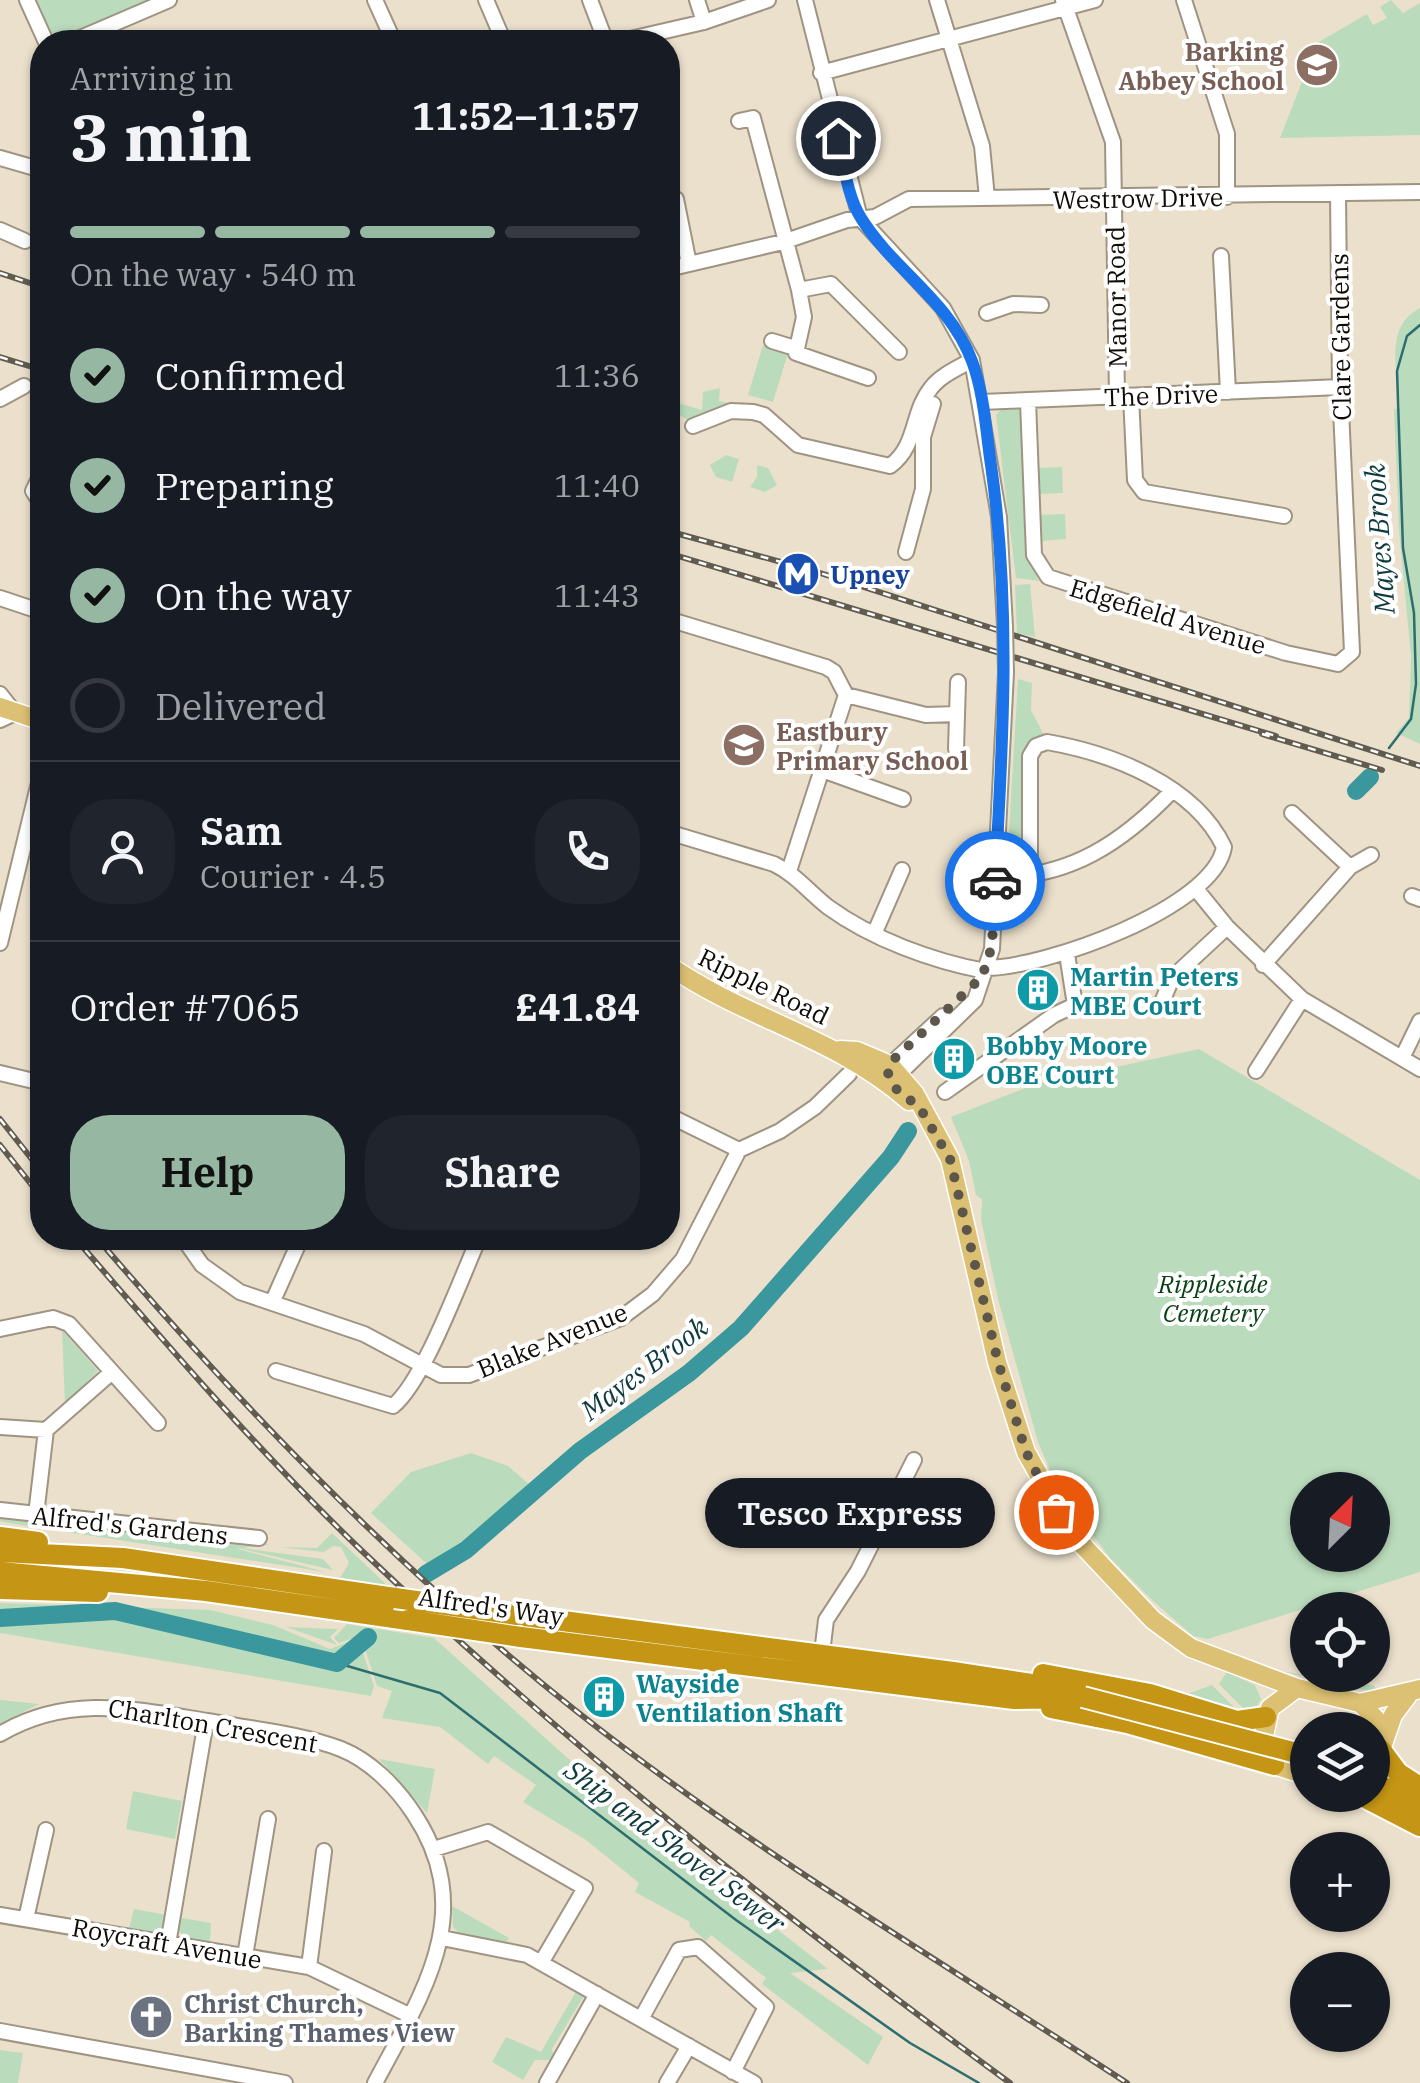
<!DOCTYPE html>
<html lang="en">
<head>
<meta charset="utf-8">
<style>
  :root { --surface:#171b24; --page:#20242c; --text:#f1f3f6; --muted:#9ea1a6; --line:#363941; --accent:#96b8a3 }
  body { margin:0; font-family:"IBM Plex Serif",serif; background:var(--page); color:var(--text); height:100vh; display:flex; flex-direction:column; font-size:38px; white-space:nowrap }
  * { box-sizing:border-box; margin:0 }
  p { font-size:32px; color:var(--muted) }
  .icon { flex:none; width:55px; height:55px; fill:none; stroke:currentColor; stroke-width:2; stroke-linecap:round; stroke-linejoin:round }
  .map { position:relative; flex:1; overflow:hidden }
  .drawer { position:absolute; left:30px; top:30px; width:650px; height:1220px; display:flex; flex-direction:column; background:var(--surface); border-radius:40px; box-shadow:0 2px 8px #0004 }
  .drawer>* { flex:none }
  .needle { width:65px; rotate:24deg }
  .fabs { position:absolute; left:1290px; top:1472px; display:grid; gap:20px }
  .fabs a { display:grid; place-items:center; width:100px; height:100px; border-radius:50%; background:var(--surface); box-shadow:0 2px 8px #0004; font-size:50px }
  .pin { position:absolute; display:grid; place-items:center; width:85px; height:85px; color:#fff; margin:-42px; border:5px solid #fff; border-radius:50%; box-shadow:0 2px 10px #0007 }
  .courier { position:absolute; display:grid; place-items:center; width:100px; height:100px; margin:-50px; border:8px solid #1a73e8; border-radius:50%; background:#fff; color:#222; box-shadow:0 2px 12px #0007 }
  .bubble { position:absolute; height:70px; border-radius:35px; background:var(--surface); box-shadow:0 2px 8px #0004; font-size:32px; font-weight:700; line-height:70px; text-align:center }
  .head em { font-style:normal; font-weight:700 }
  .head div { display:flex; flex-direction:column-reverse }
  .head { display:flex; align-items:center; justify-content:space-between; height:170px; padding:0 40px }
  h1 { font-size:65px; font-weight:700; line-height:75px }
  .bar { display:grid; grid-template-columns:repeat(4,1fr); gap:15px 10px; align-content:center; height:120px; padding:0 40px }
  .bar i { height:12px; border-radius:8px; background:var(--line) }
  .bar .on { background:var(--accent) }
  .bar p { grid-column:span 4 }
  .line { display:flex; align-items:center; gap:25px; padding:0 40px; border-top:2px solid var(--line) }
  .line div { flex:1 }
  .round { display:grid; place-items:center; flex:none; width:105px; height:105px; border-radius:40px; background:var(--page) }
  ol { padding:0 40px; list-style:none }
  li { display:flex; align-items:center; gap:30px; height:110px }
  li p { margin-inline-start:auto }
  li .icon { padding:10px; border-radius:50%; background:var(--accent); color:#111; stroke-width:4 }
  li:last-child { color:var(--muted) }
  li i { width:55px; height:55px; border:5px solid var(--line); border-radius:50% }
  .primary-button { display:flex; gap:20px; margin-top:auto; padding:20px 40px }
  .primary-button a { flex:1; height:115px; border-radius:40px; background:var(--accent); color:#111; font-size:40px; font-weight:700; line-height:115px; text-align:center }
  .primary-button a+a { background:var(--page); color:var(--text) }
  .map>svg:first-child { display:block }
</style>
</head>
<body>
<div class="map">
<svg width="1420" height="2083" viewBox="0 0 1420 2083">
  <rect width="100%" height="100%" fill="#ebe0cc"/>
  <path fill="#bbdcbc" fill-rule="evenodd" d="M37 0H149L63 37 50 32Z
    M1391 0 1403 13 1420 3V135L1280 138 1317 43 1367 14 1373 25 1387 18 1380 7Z
    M1420 308V744L1396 733 1409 718 1411 657 1399 530 1394 409 1400 408C1398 372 1383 327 1420 308Z
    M763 345 788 353 773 402 748 395Z
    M720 388 719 401 729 403 727 406 691 421 668 410V400L702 410 703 392Z
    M1018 409 1024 415 1030 564 1039 581 1016 578 996 415 1001 410Z
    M726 455 739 459 732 482 716 477 710 465Z
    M757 465 768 468 777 485 765 492 750 487 757 477Z
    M1062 467 1063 493 1039 494 1038 468Z
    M1065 514 1066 539 1042 541 1040 515Z
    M1030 584 1035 637 1017 633 1015 585Z
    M1018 679 1032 683 1031 710 1045 737 1035 741 1023 859 1021 868 1012 871 1007 867Z
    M1199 1049 1420 1180V1572L1208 1639 1193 1636 1152 1600 1110 1558 1057 1487 1038 1442 999 1303 981 1220 982 1199 976 1195 969 1161 951 1117 1033 1085ZM1308 1490H1372V1555H1308Z
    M62 1330 98 1371 65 1404Z
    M471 1453 508 1466 530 1485 459 1548 426 1563 371 1513 411 1472Z
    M0 1514 171 1534 217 1549 218 1540 271 1544 238 1549 326 1572 9 1523 0 1521Z
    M332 1533 387 1585 340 1578 349 1563 341 1547 333 1546 324 1552 279 1547 317 1548Z
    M242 1548 323 1559 333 1570 242 1549Z
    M0 1603 210 1610 273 1625 330 1649 358 1638 374 1686 371 1696 0 1633Z
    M347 1624 434 1638 631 1815 828 1969 790 1973 883 2037 868 2065 762 1984 766 1978 711 1935 706 1941 689 1926 690 1922 635 1892 639 1883 586 1840 523 1802 536 1785 494 1756 488 1764 440 1727 382 1718 392 1691 377 1686 361 1637 368 1638 365 1634 339 1643 334 1638Z
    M286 1627 338 1629 330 1637 337 1645Z
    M1280 1671 1373 1685 1378 1690 1372 1692Z
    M1227 1672 1255 1685 1261 1699 1254 1711 1248 1713 1219 1684Z
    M1212 1685 1240 1713 1184 1695Z
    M0 1700 39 1704 0 1724Z
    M379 1759 435 1769 427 1813Z
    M133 1791 182 1801 175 1839 126 1829Z
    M452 1906 509 1938 507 1942 460 1934 453 1927Z
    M134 1909 167 1915 165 1925 154 1933 129 1929Z
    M182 1918 211 1923 210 1942 183 1937 178 1928Z
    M577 1990 585 1994 552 2049 555 2060H535L523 2080 492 2062 506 2037 541 2052Z
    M0 2050 23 2053 18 2083H0Z"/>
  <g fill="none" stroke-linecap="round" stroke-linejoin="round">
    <path stroke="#2c6d70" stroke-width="2.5" d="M1389 748 1411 719 1416 684 1414 613 1403 548 1397 371 1407 336 1420 325
      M337 1663 440 1693 736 1920 910 2043 979 2083"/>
    <path stroke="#39979d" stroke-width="18" d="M1356 791 1370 777
      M426 1574 466 1550 580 1451 689 1373 741 1328 891 1157 908 1131
      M0 1618 115 1611 337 1663 368 1637"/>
    <g stroke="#9f9482" stroke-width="18">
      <path id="minor" d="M27 0 46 42
        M375 0 394 42
        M486 0 504 42
        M590 0 606 42
        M697 0 704 22
        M805 0 860 218 943 308 972 360 999 517 1005 627
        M937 0 982 146 987 198
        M1063 0 1113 142 1117 396
        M1184 0 1227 134V197
        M71 42 169 0
        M617 42 704 22 768 0
        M821 73 1095 0
        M739 121 753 118 799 290 804 317 796 353 868 378
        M0 158 42 170
        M676 199 689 264
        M0 230 25 241
        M1221 256 1228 392
        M668 269 783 242 847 220 875 217 909 199 1420 192
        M799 290 831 284 899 352
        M987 313 1013 304 1041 305
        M772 341 795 348
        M1131 396 1135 480 1144 492 1284 516
        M0 399 24 386
        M1028 401 1034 555 1048 577 1286 653 1338 664 1352 652 1340 387 1338 193
        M981 402 1340 387
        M693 426 731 411 753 412 764 415 798 445 890 466C918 445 911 413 931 388 941 375 958 368 972 360
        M42 472 33 491 42 505
        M906 552 923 489V437L933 404
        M0 598 42 612
        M668 619 826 667 834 672 846 695 789 871
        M0 694 15 713 0 720
        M846 695 926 715 957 714
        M956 749 958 682
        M822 770 903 799
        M668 832 774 864C795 874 809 892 828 907 872 939 932 961 985 971
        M1350 867 1371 855
        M996 877C1069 878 1122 843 1172 791
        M1196 889 1227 927 1302 999 1420 1069
        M1412 896 1420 899
        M875 932 902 870
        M0 943 42 770
        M1067 954 1075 1005
        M1263 965 1350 867 1292 813
        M986 968C1044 968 1214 908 1224 847 1194 784 1110 753 1047 742L1036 746 1030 756V877
        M1160 1007 1172 978 1227 927
        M1402 1058 1420 1021
        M890 1065 943 1016
        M1256 1071 1302 999
        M0 1073 42 1083
        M899 1074 975 1000 992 949 1006 673
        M945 1092 1054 1015 1075 1005 1113 1004
        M668 1115 739 1150
        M183 1238 202 1265 240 1292 364 1334 441 1375H469L621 1318 653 1294 683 1259 739 1150 780 1131 815 1107 849 1074
        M272 1303 301 1238
        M0 1329 53 1318 69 1324 158 1423
        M276 1371 393 1406C424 1381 461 1278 479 1238
        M0 1427 46 1430 112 1372
        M0 1510 259 1538
        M36 1515 46 1430
        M822 1653 826 1620 858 1571 914 1460
        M0 1734C68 1694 133 1709 207 1721 252 1729 299 1733 341 1749 371 1761 397 1788 414 1814 479 1912 422 1994 375 2083
        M434 1849 488 1832 585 1888 541 1963
        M0 1915 309 1967 411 2016
        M26 1919 46 1830
        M442 1938 527 1955 754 2083
        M168 1944 206 1721
        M245 1956 268 1819
        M309 1967 324 1851
        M641 2019 679 1950 698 1947 766 2007 733 2072
        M0 2031 285 2083
        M547 2083 597 1994
        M667 2083 689 2046"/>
    </g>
    <g stroke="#fff" stroke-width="21">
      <path id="major" d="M0 707 42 721
        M668 965C747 1020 835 1036 909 1101
        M840 1050 857 1051 890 1065 915 1094 950 1159 997 1362 1026 1452 1072 1534 1153 1620 1191 1648 1297 1688 1360 1703 1378 1721 1385 1737
        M1297 1688 1270 1708 1262 1745 1274 1765 1308 1776
        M1360 1703 1420 1689
        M1372 1776 1393 1715 1408 1695"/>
    </g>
    <g stroke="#fff" stroke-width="24">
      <path id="highway" d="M0 1537 38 1542
        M0 1552 123 1558 395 1598
        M0 1572 206 1591 408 1620
        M0 1589 98 1592
        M517 1615 953 1672 1052 1687 1083 1697
        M521 1637 1014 1699 1075 1698
        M1043 1674 1150 1694 1237 1721 1266 1717
        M1051 1708 1127 1723 1274 1765
        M1381 1750 1398 1773 1420 1787
        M1372 1781 1420 1806
        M1360 1795 1420 1826"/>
    </g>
    <use href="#minor" stroke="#fff" stroke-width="14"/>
    <use href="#major" stroke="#dcc073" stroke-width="18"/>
    <use href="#highway" stroke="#c59615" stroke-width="20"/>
    <g stroke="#625c50" stroke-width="6">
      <path id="rail" d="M0 273 42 287
        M0 357 42 370
        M668 531 814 571 1420 766
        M668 553 1276 736
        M1262 734 1382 770
        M0 1119 42 1172
        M0 1145 42 1198
        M75 1238C167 1345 259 1452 361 1550 564 1743 785 1918 1010 2083
        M97 1238C242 1408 399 1570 575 1710 749 1848 942 1962 1127 2083"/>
    </g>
    <use href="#rail" stroke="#fff" stroke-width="2.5" stroke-dasharray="8" stroke-linecap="butt"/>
    <g stroke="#9f9482" stroke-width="18" stroke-linecap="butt">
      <path id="minor-bridge" d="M1005 627 1006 673"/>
    </g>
    <g stroke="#fff" stroke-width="24" stroke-linecap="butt">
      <path id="highway-bridge" d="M395 1598 517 1615
        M408 1620 521 1637
        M1083 1697 1308 1756"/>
    </g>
    <use href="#minor-bridge" stroke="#fff" stroke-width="14"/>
    <use href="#highway-bridge" stroke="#c59615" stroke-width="20"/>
  </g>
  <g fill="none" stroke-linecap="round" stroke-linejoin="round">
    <path stroke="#5c564b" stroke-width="10" stroke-dasharray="0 18" d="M995 881 992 946 982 977 892 1061 888 1073 895 1088 920 1108 950 1159 998 1362 1026 1452 1056 1512"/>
    <path stroke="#1a73e8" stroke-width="12" d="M838 138C844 164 847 196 861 218 894 271 949 300 972 361 984 393 986 431 991 465 1011 605 1003 742 995 881"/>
  </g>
  <defs>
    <g id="school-disc" transform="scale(2.25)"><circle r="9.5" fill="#8d6e63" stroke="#fff"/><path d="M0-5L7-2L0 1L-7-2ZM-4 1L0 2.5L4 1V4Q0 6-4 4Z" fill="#fff"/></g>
    <g id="metro-disc" transform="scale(2.25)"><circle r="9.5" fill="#1a4fb4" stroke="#fff"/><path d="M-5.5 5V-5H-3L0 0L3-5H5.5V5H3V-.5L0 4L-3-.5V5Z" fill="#fff"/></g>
    <g id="building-disc" transform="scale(2.25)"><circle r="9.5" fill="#0f9aa8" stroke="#fff"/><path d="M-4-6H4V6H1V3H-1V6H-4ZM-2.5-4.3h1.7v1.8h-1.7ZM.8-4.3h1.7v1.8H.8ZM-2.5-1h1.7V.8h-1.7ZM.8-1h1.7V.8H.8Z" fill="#fff"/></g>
    <g id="church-disc" transform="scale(2.25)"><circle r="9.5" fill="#6b7280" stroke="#fff"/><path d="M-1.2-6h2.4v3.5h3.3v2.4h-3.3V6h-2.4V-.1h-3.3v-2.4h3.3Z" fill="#fff"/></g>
  </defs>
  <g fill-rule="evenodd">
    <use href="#school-disc" x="1317" y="65"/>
    <use href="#metro-disc" x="798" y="574"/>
    <use href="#school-disc" x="744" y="745"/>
    <use href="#building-disc" x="1038" y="990"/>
    <use href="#building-disc" x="954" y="1059"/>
    <use href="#building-disc" x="604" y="1697"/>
    <use href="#church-disc" x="151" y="2017"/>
  </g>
  <g text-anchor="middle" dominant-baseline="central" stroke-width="8" stroke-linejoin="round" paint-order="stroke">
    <g font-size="25" font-weight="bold" fill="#785e54" stroke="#fff" text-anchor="end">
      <text x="1284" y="51">Barking<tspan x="1284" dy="29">Abbey School</tspan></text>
      <text x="776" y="731" text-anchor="start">Eastbury<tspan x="776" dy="29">Primary School</tspan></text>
    </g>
    <g font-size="25" fill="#0f0c06" stroke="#fff">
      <text transform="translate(1138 198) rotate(-1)">Westrow Drive</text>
      <text transform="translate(1116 297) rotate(-91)">Manor Road</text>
      <text transform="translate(1340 337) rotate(-91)">Clare Gardens</text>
      <text transform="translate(1161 395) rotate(-2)">The Drive</text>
      <text transform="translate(1168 616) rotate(17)">Edgefield Avenue</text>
      <text transform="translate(764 986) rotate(26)">Ripple Road</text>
      <text transform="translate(552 1340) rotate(-22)">Blake Avenue</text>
      <text transform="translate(130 1525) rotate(6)">Alfred's Gardens</text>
      <text transform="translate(491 1606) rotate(8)">Alfred's Way</text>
      <text transform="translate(213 1725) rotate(10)">Charlton Crescent</text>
      <text transform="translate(167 1943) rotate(10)">Roycraft Avenue</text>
    </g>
    <g font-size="25" font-weight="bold" fill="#164399" stroke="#fff" text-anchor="start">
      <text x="830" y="574">Upney</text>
    </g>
    <g font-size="25" font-weight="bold" fill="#0d838f" stroke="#fff" text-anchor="start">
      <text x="1070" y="976">Martin Peters<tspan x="1070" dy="29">MBE Court</tspan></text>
      <text x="986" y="1045">Bobby Moore<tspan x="986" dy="29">OBE Court</tspan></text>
      <text x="636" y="1683">Wayside<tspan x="636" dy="29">Ventilation Shaft</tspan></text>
    </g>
    <g font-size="25" font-style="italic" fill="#074113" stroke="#fff">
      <text x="1213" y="1283">Rippleside<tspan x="1213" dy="29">Cemetery</tspan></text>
    </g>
    <g font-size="25" font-weight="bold" fill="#5b616d" stroke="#fff" text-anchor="start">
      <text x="184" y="2003">Christ Church,<tspan x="184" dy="29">Barking Thames View</tspan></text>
    </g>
    <g font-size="28" font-style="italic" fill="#103b3e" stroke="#fff">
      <text transform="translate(1379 539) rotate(-94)">Mayes Brook</text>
      <text transform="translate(644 1368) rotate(-37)">Mayes Brook</text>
      <text transform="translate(675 1846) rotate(37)">Ship and Shovel Sewer</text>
    </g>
  </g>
</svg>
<div class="fabs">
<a><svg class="needle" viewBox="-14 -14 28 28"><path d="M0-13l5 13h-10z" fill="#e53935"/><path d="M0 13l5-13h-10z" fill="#9ea1a6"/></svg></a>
<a><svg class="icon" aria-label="locate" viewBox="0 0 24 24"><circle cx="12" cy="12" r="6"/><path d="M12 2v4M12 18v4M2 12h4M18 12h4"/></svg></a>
<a><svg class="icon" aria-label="layers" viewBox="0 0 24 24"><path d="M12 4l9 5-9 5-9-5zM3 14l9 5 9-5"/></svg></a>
<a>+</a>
<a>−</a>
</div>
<div class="pin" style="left:1056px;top:1512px;background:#ea580c"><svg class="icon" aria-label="bag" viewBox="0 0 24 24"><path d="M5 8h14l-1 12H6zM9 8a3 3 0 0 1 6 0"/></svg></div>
<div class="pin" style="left:838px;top:138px;background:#1f2937"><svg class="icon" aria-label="home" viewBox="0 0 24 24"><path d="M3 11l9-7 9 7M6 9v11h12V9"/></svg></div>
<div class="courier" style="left:995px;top:881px"><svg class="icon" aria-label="car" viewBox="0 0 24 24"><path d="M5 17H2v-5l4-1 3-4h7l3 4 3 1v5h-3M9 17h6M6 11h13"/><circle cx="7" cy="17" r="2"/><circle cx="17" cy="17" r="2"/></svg></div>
<div class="bubble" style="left:705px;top:1478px;width:290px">Tesco Express</div>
<section class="drawer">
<div class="head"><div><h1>3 min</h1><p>Arriving in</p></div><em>11:52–11:57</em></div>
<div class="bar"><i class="on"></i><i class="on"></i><i class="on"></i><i></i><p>On the way · 540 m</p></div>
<ol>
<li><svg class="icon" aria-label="check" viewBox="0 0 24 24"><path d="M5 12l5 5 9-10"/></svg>Confirmed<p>11:36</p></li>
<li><svg class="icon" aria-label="check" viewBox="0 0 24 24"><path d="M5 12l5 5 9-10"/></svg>Preparing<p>11:40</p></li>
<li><svg class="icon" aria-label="check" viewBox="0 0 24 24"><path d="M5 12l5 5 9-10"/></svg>On the way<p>11:43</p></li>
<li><i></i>Delivered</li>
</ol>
<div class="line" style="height:180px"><a class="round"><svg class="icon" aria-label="person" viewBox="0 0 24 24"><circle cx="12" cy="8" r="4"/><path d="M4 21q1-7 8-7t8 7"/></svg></a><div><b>Sam</b><p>Courier · 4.5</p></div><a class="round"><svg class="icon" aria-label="phone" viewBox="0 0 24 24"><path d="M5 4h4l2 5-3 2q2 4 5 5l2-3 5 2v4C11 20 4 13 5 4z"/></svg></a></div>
<div class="line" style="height:130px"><div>Order #7065</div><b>£41.84</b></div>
<div class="primary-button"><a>Help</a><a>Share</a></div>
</section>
</div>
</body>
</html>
